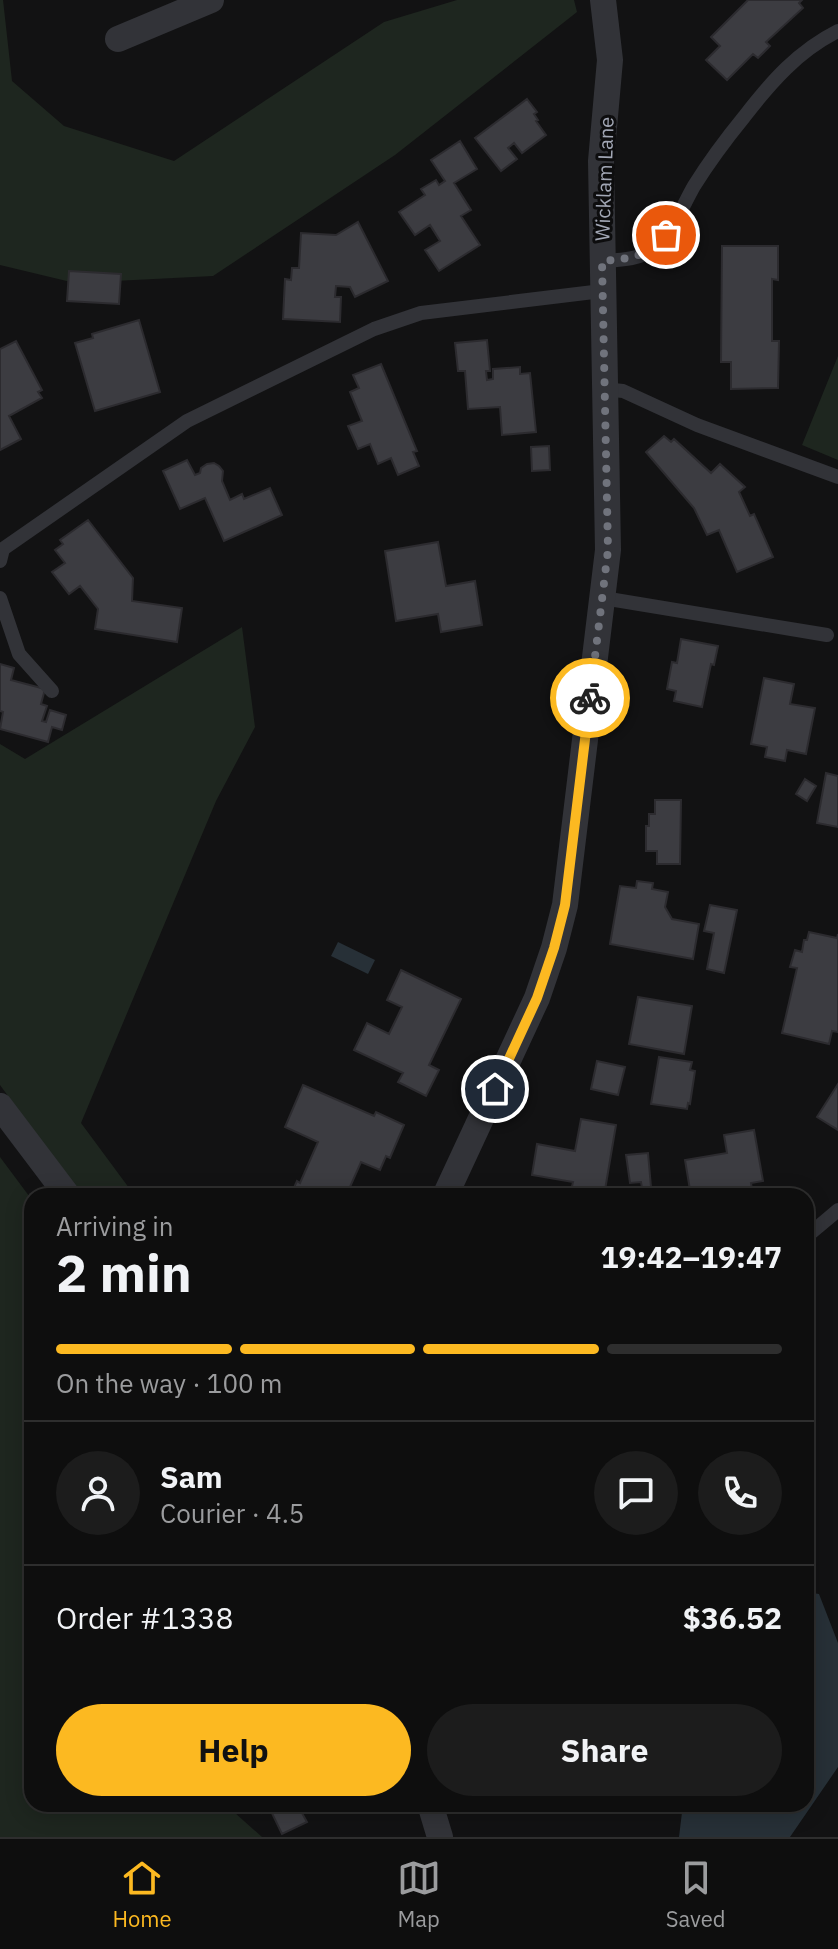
<!DOCTYPE html>
<html lang="en">
<head>
<meta charset="utf-8">
<style>
  :root { --surface:#0e0e0e; --page:#1c1c1c; --text:#f1f3f6; --muted:#9b9c9e; --line:#2e2e2e; --accent:#fcb921 }
  body { margin:0; font-family:"IBM Plex Sans",sans-serif; background:var(--page); color:var(--text); height:100vh; display:flex; flex-direction:column; font-size:30px; white-space:nowrap }
  * { box-sizing:border-box; margin:0 }
  p { font-size:26px; color:var(--muted) }
  .icon { flex:none; width:44px; height:44px; fill:none; stroke:currentColor; stroke-width:2; stroke-linecap:round; stroke-linejoin:round }
  .map { position:relative; flex:1; overflow:hidden }
  .drawer { position:absolute; left:24px; top:1188px; width:790px; height:624px; display:flex; flex-direction:column; background:var(--surface); border-radius:24px; box-shadow:0 4px 20px #0003,0 0 0 2px var(--line) }
  .drawer>* { flex:none }
  .pin { position:absolute; display:grid; place-items:center; width:68px; height:68px; color:#fff; margin:-34px; border:4px solid #fff; border-radius:50%; box-shadow:0 2px 8px #0007 }
  .courier { position:absolute; display:grid; place-items:center; width:80px; height:80px; margin:-40px; border:6px solid #fcb921; border-radius:50%; background:#fff; color:#222; box-shadow:0 2px 10px #0007 }
  .headline em { font-style:normal; font-weight:800 }
  .headline div { display:flex; flex-direction:column-reverse }
  .headline { display:flex; align-items:center; justify-content:space-between; height:136px; padding:0 32px }
  h1 { font-size:52px; font-weight:800; line-height:60px }
  .bar { display:grid; grid-template-columns:repeat(4,1fr); gap:12px 8px; align-content:center; height:96px; padding:0 32px }
  .bar i { height:10px; border-radius:6px; background:var(--line) }
  .bar .current { background:var(--accent) }
  .bar p { grid-column:span 4 }
  .line { display:flex; align-items:center; gap:20px; padding:0 32px; border-top:2px solid var(--line) }
  .line div { flex:1 }
  .round { display:grid; place-items:center; flex:none; width:84px; height:84px; border-radius:42px; background:var(--page) }
  .button { display:flex; gap:16px; margin-top:auto; padding:16px 32px }
  .button a { flex:1; height:92px; border-radius:48px; background:var(--accent); color:#111; font-size:32px; font-weight:800; line-height:92px; text-align:center }
  .button a+a { background:var(--page); color:var(--text) }
  .menu { display:flex; justify-content:space-around; align-items:center; height:112px; border-top:2px solid var(--line); background:var(--surface); font-size:22px; color:var(--muted) }
  .menu a { display:grid; justify-items:center; gap:4px }
  .menu .current { color:var(--accent) }
  .map>svg:first-child { display:block }
</style>
</head>
<body>
<div class="map">
<svg width="838" height="1837" viewBox="0 0 838 1837">
  <rect width="100%" height="100%" fill="#121213"/>
  <path fill="#1e261f" d="M0 0H3L12 81 64 126 174 161 384 22 457 0H574L577 12 395 155 213 276 75 283 0 265Z
    M838 356V460L802 445Z
    M242 627 255 727 216 801 81 1123 135 1196H81L0 1085V744L25 759Z
    M0 1157 32 1200V1804H225L262 1837H0Z"/>
  <path fill="#273037" d="M338 942 375 960 368 974 331 956Z
    M806 1592 819 1594 838 1643V1767L790 1837H679L683 1804H806Z"/>
  <path fill="#3c3c41" stroke="#2c2b2f" stroke-width="2" d="M748 0H802L799 3 803 8 766 42 770 46 758 58 753 54 727 80 706 60 720 46 711 37Z
    M527 99 537 112 534 114 538 120 536 121 546 135 522 153 514 143 508 148 517 159 501 171 475 138Z
    M460 141 477 169 454 183 471 210 461 216 480 245 439 271 425 250 440 241 430 225 415 235 399 212 425 195 421 189 436 180 439 185 445 181 431 160Z
    M358 222 388 281 355 297 350 287 336 286 335 297H341L340 322 283 319 285 279 291 280 292 268H299L301 233 336 235Z
    M722 246H778V280L772 279V341H779L778 388 731 389V362H721Z
    M69 271 121 274 119 304 67 301Z
    M139 320 160 392 95 411 75 343 93 338 92 334Z
    M487 340 490 371H486L487 380 493 379V369L520 367V374L530 373 536 432 502 435 500 407 468 409 465 371H458L455 343Z
    M16 341 42 390 38 392 42 398 9 416 21 439 0 450V349Z
    M381 364 417 451 413 452 419 466 398 475 391 458 378 464 370 444 358 449 348 426 362 421 350 392 359 388 353 375Z
    M664 436 671 442 674 439 711 473 720 464 745 487 739 492 750 516 754 514 773 557 737 572 719 530 707 535 694 508 646 452Z
    M549 446 550 470 532 471 531 447Z
    M187 460 195 475 200 473 201 468 207 464 214 463 219 466 223 471 222 481 230 500 242 494 244 499 270 488 282 515 224 541 205 498 180 509 163 471Z
    M88 520 133 578 132 601 182 608 177 642 95 629 98 609 80 586 69 594 52 572 65 563 55 550 63 544 60 540Z
    M438 542 446 586 475 581 482 625 441 632 438 614 396 621 385 551Z
    M681 639 718 646 714 665 711 664 702 707 674 701 676 691 667 689 672 662 677 663Z
    M0 664 14 668 11 680 45 689 41 704 47 706 42 721 46 722 50 710 66 715 62 730 52 727 48 742 0 729 3 712 0 711Z
    M764 678 794 684 790 704 815 708 806 754 787 750 785 761 765 757 767 747 751 744Z
    M826 773 838 776V827L817 823Z
    M805 779 816 786 807 801 796 794Z
    M655 800H681L680 864H657V851H646V826H649V814H655Z
    M637 881 653 883 652 889 668 892 665 907 672 919 699 924 693 959 610 944 620 886 636 888Z
    M710 905 737 910 724 973 707 969 714 933 704 931Z
    M809 932 837 938 838 934V1032L832 1031 829 1044 782 1033 797 968 790 967 795 950 802 952 804 940H807Z
    M401 970 461 999 429 1065 439 1070 426 1096 398 1082 403 1073 354 1050 367 1023 389 1034 402 1007 387 1000Z
    M638 997 692 1006 684 1054 629 1044Z
    M659 1057 692 1062 690 1070 695 1071 690 1104 688 1103 687 1109 651 1104Z
    M597 1061 625 1067 618 1095 591 1089Z
    M838 1084V1130L817 1117Z
    M303 1085 374 1116 376 1112 404 1125 390 1158 386 1156 380 1170 361 1162 346 1196H295L291 1194 297 1181 300 1183 318 1142 285 1127Z
    M581 1119 616 1125 604 1196 571 1191 573 1182 532 1175 537 1144 575 1151Z
    M754 1130 763 1181 751 1183 753 1196H691L685 1160 727 1153 724 1135Z
    M648 1153 651 1187 642 1188 641 1182 630 1183 626 1155Z
    M257 1804H297L307 1822 282 1834 270 1809 262 1813Z"/>
  <g fill="none" stroke-linecap="round" stroke-linejoin="round">
    <path stroke="#323338" stroke-width="14" d="M602 261C620 260 640 260 654 248 673 232 682 207 694 186 709 162 726 139 744 117 771 82 798 51 838 31
      M604 389 623 391 697 425 838 477
      M0 561 3 549 187 421 374 329 421 313 602 291
      M0 598 19 654 52 691
      M603 598 827 635
      M806 1237 838 1210"/>
    <path stroke="#323338" stroke-width="26" d="M118 39 211 0
      M0 1106 68 1196
      M445 1196 537 998 554 948 565 905 608 550 601 161 610 60 603 0
      M430 1804 440 1837"/>
  </g>
  <g fill="none" stroke-linecap="round" stroke-linejoin="round">
    <path stroke="#70737c" stroke-width="8" stroke-dasharray="0 14.4" d="M590 698 608 550 602 261C628 259 649 257 666 235"/>
    <path stroke="#fcb921" stroke-width="10" d="M495 1089 537 998 554 948 565 905 590 698"/>
  </g>
  <g text-anchor="middle" dominant-baseline="central" stroke-width="6" stroke-linejoin="round" paint-order="stroke">
    <g font-size="20" fill="#a2a7b5" stroke="#0d0d0e">
      <text transform="translate(604 179) rotate(-88)">Wicklam Lane</text>
    </g>
  </g>
</svg>
<div class="pin" style="left:666px;top:235px;background:#ea580c"><svg class="icon" aria-label="bag" viewBox="0 0 24 24"><path d="M5 8h14l-1 12H6zM9 8a3 3 0 0 1 6 0"/></svg></div>
<div class="pin" style="left:495px;top:1089px;background:#1f2937"><svg class="icon" aria-label="home" viewBox="0 0 24 24"><path d="M3 11l9-7 9 7M6 9v11h12V9"/></svg></div>
<div class="courier" style="left:590px;top:698px"><svg class="icon" aria-label="bike" viewBox="0 0 24 24"><circle cx="6" cy="16" r="4"/><circle cx="18" cy="16" r="4"/><path d="M6 16l4-8h5l3 8M10 8l3 8H6M13 5h3"/></svg></div>
<section class="drawer">
<div class="headline"><div><h1>2 min</h1><p>Arriving in</p></div><em>19:42–19:47</em></div>
<div class="bar"><i class="current"></i><i class="current"></i><i class="current"></i><i></i><p>On the way · 100 m</p></div>
<div class="line" style="height:144px"><a class="round"><svg class="icon" aria-label="person" viewBox="0 0 24 24"><circle cx="12" cy="8" r="4"/><path d="M4 21q1-7 8-7t8 7"/></svg></a><div><b>Sam</b><p>Courier · 4.5</p></div><a class="round"><svg class="icon" aria-label="chat" viewBox="0 0 24 24"><path d="M4 5h16v11H9l-5 4z"/></svg></a><a class="round"><svg class="icon" aria-label="phone" viewBox="0 0 24 24"><path d="M5 4h4l2 5-3 2q2 4 5 5l2-3 5 2v4C11 20 4 13 5 4z"/></svg></a></div>
<div class="line" style="height:104px"><div>Order #1338</div><b>$36.52</b></div>
<div class="button"><a>Help</a><a>Share</a></div>
</section>
</div>
<nav class="menu">
<a class="current"><svg class="icon" aria-label="home" viewBox="0 0 24 24"><path d="M3 11l9-7 9 7M6 9v11h12V9"/></svg>Home</a>
<a><svg class="icon" aria-label="map" viewBox="0 0 24 24"><path d="M3 6l6-2 6 2 6-2v14l-6 2-6-2-6 2zM9 4v14M15 6v14"/></svg>Map</a>
<a><svg class="icon" aria-label="saved" viewBox="0 0 24 24"><path d="M7 4h10v16l-5-4-5 4z"/></svg>Saved</a>
</nav>
</body>
</html>
